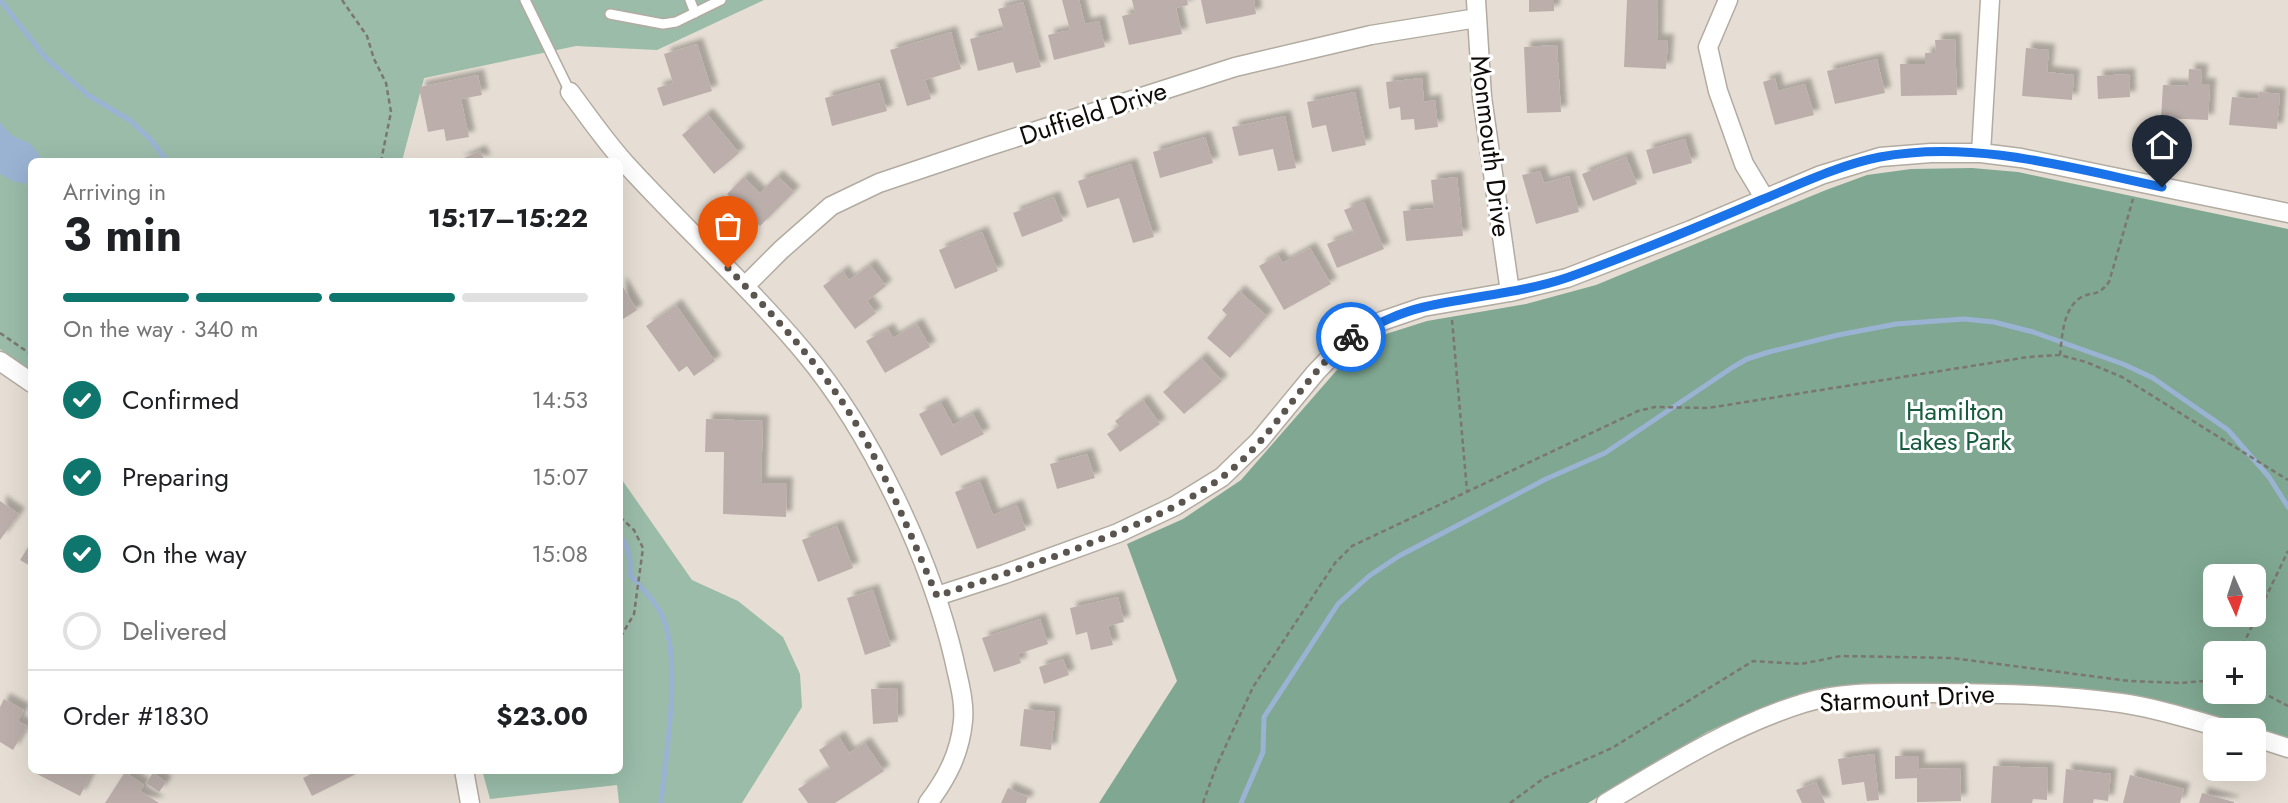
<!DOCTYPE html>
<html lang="en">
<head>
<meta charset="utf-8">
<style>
  :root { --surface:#fff; --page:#f6f6f6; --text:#202124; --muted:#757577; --line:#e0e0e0; --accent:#0f766e }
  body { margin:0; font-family:Jost,sans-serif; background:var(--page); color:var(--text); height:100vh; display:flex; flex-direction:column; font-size:26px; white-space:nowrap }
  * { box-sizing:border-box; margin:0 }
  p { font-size:23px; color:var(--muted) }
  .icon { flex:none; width:38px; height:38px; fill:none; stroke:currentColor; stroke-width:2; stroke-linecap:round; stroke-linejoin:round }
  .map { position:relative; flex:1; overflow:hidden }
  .drawer { position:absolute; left:28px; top:158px; width:595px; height:616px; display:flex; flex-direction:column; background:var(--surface); border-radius:10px; box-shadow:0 7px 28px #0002 }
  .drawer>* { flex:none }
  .needle { width:46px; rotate:177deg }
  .fabs { position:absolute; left:2203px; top:564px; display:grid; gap:14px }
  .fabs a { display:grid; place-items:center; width:63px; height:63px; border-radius:10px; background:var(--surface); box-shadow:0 7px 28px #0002; font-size:35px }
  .pin { position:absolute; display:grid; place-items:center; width:60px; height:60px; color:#fff; margin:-72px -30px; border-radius:50% 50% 50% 0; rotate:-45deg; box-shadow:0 0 7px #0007 }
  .pin .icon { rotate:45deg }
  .courier { position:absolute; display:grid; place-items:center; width:70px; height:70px; margin:-35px; border:5px solid #1a73e8; border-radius:50%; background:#fff; color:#222; box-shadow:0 2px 9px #0007 }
  .summary em { font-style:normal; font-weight:700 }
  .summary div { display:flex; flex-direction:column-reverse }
  .summary { display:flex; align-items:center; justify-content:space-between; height:119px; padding:0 35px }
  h1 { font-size:46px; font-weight:700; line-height:52px }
  .bar { display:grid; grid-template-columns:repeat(4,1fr); gap:10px 7px; align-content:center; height:84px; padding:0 35px }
  .bar i { height:9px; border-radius:5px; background:var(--line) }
  .bar .active { background:var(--accent) }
  .bar p { grid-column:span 4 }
  .line { display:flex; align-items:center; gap:18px; padding:0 35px; border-top:2px solid var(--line) }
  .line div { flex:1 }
  ol { padding:0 35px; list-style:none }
  li { display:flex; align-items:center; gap:21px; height:77px }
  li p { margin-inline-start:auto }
  li .icon { padding:7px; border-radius:50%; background:var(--accent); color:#fff; stroke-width:4 }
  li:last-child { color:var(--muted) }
  li i { width:38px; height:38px; border:4px solid var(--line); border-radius:50% }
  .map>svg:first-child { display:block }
</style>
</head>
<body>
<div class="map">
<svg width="2288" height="803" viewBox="0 0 2288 803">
  <defs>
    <filter id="shadow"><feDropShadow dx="6" dy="-6" stdDeviation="2" flood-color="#0004"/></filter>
  </defs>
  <rect width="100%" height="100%" fill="#e6ded4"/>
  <path fill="#9abca9" d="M0 0H764L657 50 576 46 424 78 402 161H32L31 371 0 349Z
    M620 477 692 580 738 601 783 637 800 674 802 707 742 803H619L617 785 490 799 482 770H620Z"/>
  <path fill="#7fa791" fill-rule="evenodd" d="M1972 168 2018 172 2288 229V742L2140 696 1996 684 1887 683 1827 689 1756 710 1707 732 1588 803H1099L1177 681 1127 544 1183 519 1241 480 1343 363 1386 334 1427 321 1526 304 1596 285 1826 190 1867 175 1911 169ZM2216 576H2254V614H2216ZM2216 653H2254V691H2216Z"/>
  <path fill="#9ab3d3" d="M0 122 11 135 31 144 43 161H32L31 184 15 182 0 174Z"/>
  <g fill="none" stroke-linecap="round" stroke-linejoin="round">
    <path stroke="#9ab3d3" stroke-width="5" d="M0 0 45 57 88 95 131 121 150 139 167 161
      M620 536C629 546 631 561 630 575 641 587 653 598 661 613 683 659 666 752 661 803
      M1241 803 1263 752 1264 717 1338 604 1369 576 1399 556 1546 479 1605 453 1733 367 1747 359 1769 352 1838 335 1896 324 1964 319 1994 322 2033 332 2123 364 2153 378 2228 430 2269 477 2288 507"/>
  </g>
  <path fill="#bcafab" filter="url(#shadow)" d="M1062 0H1079L1085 24 1099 21 1105 47 1054 60 1048 35 1070 30Z
    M1132 0H1187L1188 5 1176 8 1182 34 1129 45 1122 16 1135 13Z
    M1201 0H1254L1256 14 1206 24Z
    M1529 0H1554V11L1529 12Z
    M1627 0H1658L1657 40H1668L1666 69 1624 67Z
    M1023 2 1041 67 1016 73 1013 62 978 71 970 39 1004 30 998 9Z
    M951 32 961 69 925 80 931 99 907 106 890 50Z
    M1955 39 1957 95 1901 96 1900 64H1925V53H1936L1935 40Z
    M697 44 712 91 663 106 657 88 673 83 664 54Z
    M1557 45 1561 112 1527 113 1524 47Z
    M2026 48 2049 50 2047 72 2074 75 2072 100 2022 96Z
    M1877 59 1885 93 1835 104 1827 71Z
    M2189 69 2202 70 2201 84H2210L2208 120 2161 118 2163 85 2188 86Z
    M2129 74 2130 97 2098 99 2097 76Z
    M478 75 482 95 461 99 469 137 446 141 444 129 428 132 419 87Z
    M1422 78 1424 102 1435 100 1438 127 1415 130 1414 119 1401 120 1400 107 1389 109 1386 82Z
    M1775 78 1778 91 1805 84 1814 115 1775 125 1763 82Z
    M879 83 887 111 832 126 825 98Z
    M1355 92 1366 145 1332 152 1326 125 1312 128 1307 102Z
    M2259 92 2280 94 2277 129 2229 125 2232 97 2258 99Z
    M707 114 739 153 714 174 682 135Z
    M1285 116 1296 168 1278 171 1273 149 1239 156 1232 127Z
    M1205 137 1213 163 1160 178 1153 152Z
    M1685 139 1692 163 1653 174 1646 150Z
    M480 151 485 161H457Z
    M1626 157 1637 184 1593 201 1582 174Z
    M1131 164 1154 237 1133 243 1119 198 1087 208 1078 181Z
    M1540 171 1544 183 1569 176 1579 212 1536 224 1522 175Z
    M777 176 794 192 760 226 727 194 744 177 760 193Z
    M1457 177 1463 236 1406 241 1403 211 1434 208 1431 180Z
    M1054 197 1063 221 1022 237 1013 213Z
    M1364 202 1384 249 1337 268 1327 244 1354 233 1344 210Z
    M982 232 998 271 955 289 939 250Z
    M1310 248 1331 284 1284 310 1259 266 1278 255 1283 263Z
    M870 265 886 286 867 301 876 313 855 329 823 286 843 271 849 280Z
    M620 282 637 310 620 321Z
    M1239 291 1267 316 1230 358 1207 338 1227 315 1222 310Z
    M676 305 715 361 694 376 687 366 679 372 646 326Z
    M917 324 930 347 885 373 866 341 888 329 893 338Z
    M1201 358 1222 381 1184 414 1163 392Z
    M1143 400 1160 424 1120 452 1107 434 1119 426 1115 421Z
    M941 403 953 425 973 414 984 434 941 456 919 414Z
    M706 419 763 421 761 483H787L786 517 723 514 724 452H705Z
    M1087 454 1095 478 1057 489 1050 464Z
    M980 482 993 515 1017 505 1026 530 977 549 955 492Z
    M0 501 19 514 0 540Z
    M837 526 853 568 818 582 802 540Z
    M32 541V567L20 560Z
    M873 590 891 646 865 655 847 598Z
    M1118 597 1124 622 1108 626 1113 645 1091 650 1087 632 1076 635 1070 608Z
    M1040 619 1048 644 1018 654 1021 663 994 672 982 638Z
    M1063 659 1069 675 1044 684 1039 667Z
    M897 688 898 722 873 724 871 689Z
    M4 699 24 710 18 721 27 726 13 750 0 742V707Z
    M1024 709 1055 712 1051 750 1020 746Z
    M839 737 849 753 865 743 884 771 835 803H808L798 789 830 768 819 750Z
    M1874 754 1879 800 1867 801 1864 782 1842 785 1838 759Z
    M1895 756H1919V769L1960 768 1961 801 1917 802V778L1895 779Z
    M1993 766 2048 768 2047 800 2033 799 2032 803H1991Z
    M2066 769 2111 774 2108 801 2094 799 2093 803H2063Z
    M29 770H93L80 796Z
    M319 770H364L312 796 303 778Z
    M125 772 144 785 140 791 159 803H105Z
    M153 773 166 782 159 792 146 783Z
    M2130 775 2184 789 2180 803H2123Z
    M1816 782 1825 803H1802L1796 790Z
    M1008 788 1028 797 1026 803H1001Z
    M2202 793 2234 802V803H2199Z"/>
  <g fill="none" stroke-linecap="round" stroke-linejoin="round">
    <g stroke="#b2aba1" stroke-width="12">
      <path id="lane" d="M525 0 570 92
        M690 0 695 13
        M610 14 663 24 676 22 721 0"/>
    </g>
    <g stroke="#b2aba1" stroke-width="21">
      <path id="street" d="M1476 0 1482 97 1510 292
        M1728 0 1708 47 1718 91 1744 164 1765 199
        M570 92C588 116 605 141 625 163 683 227 748 285 804 352 871 432 930 557 954 659 958 679 965 700 963 721 960 753 947 778 928 803
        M1981 153 1990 0
        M745 286 781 250 831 206 879 183 986 147 1235 67 1371 35 1477 18
        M0 361 32 383
        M937 596 1005 574 1118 533 1175 506 1222 477 1259 441 1316 372 1349 338 1382 321 1423 307 1510 292 1567 278 1691 230 1821 175 1880 157 1931 153H1981L2021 158 2288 213
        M2254 737 2288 748
        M464 770 470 803
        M1606 803C1669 765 1733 725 1804 703 1842 691 1886 693 1925 693 1990 693 2056 694 2121 703 2157 708 2193 720 2229 730"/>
    </g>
    <path stroke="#7b766f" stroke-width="2.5" stroke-dasharray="5 3.5" stroke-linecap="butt" d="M342 0 367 36 374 59 386 83 391 112 381 161
      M1452 320 1467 491
      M0 333 32 355
      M2060 355C2062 337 2063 309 2080 298 2094 290 2097 298 2109 282L2133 199
      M620 517 634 530 643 548 634 614 620 638
      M2239 653 2288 551
      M2254 688 2288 706
      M1203 803 1216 767 1253 687 1335 563 1352 546 1638 411 1655 407 1708 408 2028 357 2060 355 2086 362 2122 377 2288 480
      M1510 803 1544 778 1612 748 1753 661 1801 664 1841 656 1952 658 2129 681 2180 683 2216 680"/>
    <use href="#lane" stroke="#fff" stroke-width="9"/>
    <use href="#street" stroke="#fff" stroke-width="18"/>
  </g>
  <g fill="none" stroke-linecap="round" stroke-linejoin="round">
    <path stroke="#5a554f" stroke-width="7" stroke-dasharray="0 12.6" d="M728 268C772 314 818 362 852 417 886 473 911 536 937 596 984 581 1031 565 1078 548 1127 529 1178 509 1221 478 1273 440 1302 377 1351 337"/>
    <path stroke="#1a73e8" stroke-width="9" d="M1351 337C1375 325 1398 313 1424 307 1472 296 1523 293 1569 277 1634 254 1698 227 1761 200 1800 184 1839 165 1880 157 1973 139 2072 168 2162 187"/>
  </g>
  <g text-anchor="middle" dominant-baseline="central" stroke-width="6" stroke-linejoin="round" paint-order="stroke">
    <g font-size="26" fill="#0e0b08" stroke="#fff">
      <text transform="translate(1093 113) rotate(-18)">Duffield Drive</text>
      <text transform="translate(1491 146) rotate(83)">Monmouth Drive</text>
      <text transform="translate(1907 698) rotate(-3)">Starmount Drive</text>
    </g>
    <g font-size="26" fill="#175c3f" stroke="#fff">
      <text x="1955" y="411">Hamilton<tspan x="1955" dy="30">Lakes Park</tspan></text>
    </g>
  </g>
</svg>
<div class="fabs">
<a><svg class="needle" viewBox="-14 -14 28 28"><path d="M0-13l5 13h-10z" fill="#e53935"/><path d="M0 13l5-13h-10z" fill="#757577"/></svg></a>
<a>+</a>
<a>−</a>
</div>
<div class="pin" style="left:728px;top:268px;background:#ea580c"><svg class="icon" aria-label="bag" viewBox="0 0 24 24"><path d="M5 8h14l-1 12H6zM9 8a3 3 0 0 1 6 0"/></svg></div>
<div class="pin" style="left:2162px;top:187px;background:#1f2937"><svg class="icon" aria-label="home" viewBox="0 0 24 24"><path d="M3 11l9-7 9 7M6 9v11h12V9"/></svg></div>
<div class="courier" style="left:1351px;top:337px"><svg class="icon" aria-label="bike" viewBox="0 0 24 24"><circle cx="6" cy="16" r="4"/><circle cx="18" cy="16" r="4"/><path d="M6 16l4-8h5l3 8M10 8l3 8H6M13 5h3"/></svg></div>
<section class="drawer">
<div class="summary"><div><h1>3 min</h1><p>Arriving in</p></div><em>15:17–15:22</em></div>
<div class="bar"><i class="active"></i><i class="active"></i><i class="active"></i><i></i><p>On the way · 340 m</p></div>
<ol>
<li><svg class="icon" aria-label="check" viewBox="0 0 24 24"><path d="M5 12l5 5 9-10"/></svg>Confirmed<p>14:53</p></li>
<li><svg class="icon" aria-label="check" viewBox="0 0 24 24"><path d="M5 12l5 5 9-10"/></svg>Preparing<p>15:07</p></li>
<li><svg class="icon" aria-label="check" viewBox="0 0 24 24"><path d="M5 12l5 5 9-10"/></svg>On the way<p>15:08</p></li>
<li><i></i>Delivered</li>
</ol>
<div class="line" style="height:91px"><div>Order #1830</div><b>$23.00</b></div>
</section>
</div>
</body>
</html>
